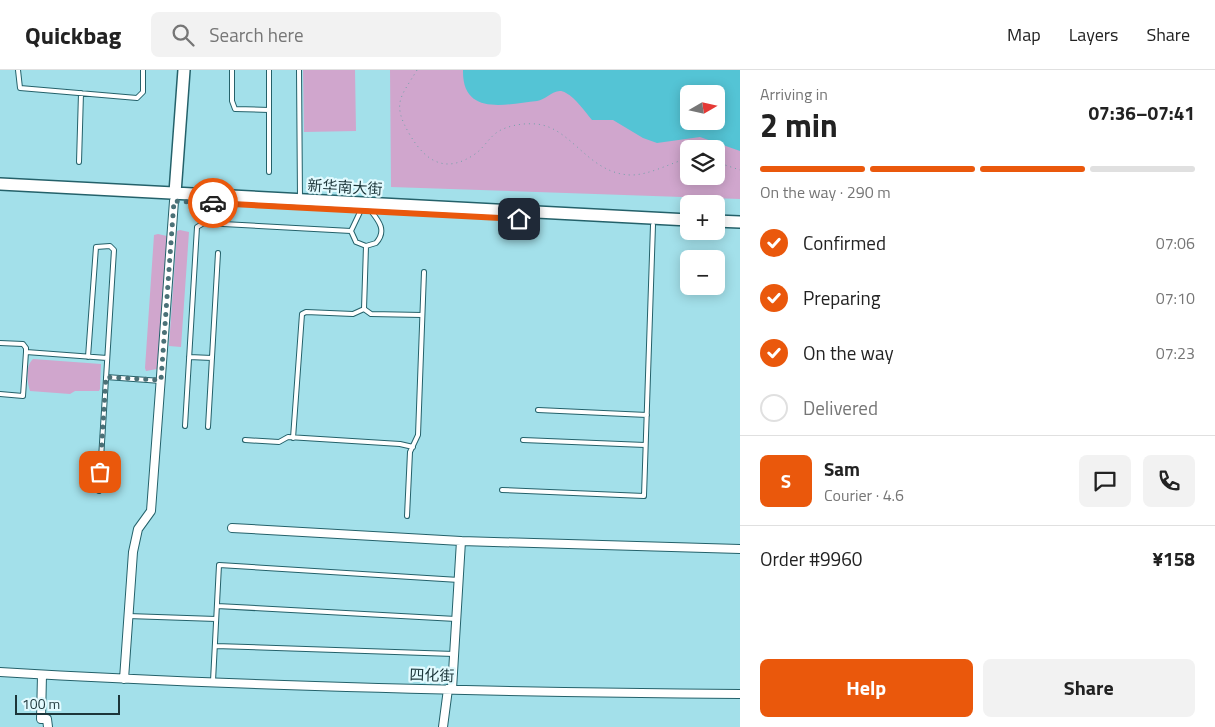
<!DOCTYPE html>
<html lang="en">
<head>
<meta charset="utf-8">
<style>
  :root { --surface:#fff; --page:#f2f2f2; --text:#222; --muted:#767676; --line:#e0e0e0; --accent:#ea580c }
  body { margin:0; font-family:"Titillium Web","Noto Sans SC",sans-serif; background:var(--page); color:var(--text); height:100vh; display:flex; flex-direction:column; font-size:19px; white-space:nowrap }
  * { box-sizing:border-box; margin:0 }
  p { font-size:16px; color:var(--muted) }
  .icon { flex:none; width:28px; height:28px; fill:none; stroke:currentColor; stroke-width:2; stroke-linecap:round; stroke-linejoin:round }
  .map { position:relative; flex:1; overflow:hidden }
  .drawer { display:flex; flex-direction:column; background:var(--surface); width:475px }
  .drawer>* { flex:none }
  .needle { width:32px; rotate:81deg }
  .controls { position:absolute; left:680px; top:15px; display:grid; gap:10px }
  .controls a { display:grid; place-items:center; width:45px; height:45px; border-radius:8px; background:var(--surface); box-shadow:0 2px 12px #0003; font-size:25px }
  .scale { position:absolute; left:15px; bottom:12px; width:105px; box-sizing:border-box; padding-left:5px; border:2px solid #1c3539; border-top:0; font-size:14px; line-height:18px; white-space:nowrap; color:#1c3539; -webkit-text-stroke:4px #e2fafe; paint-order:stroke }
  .pin { position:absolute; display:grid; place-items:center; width:42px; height:42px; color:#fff; margin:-21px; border-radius:10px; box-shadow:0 2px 8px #0006 }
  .courier { position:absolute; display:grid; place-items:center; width:50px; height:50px; margin:-25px; border:4px solid #ea580c; border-radius:50%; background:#fff; color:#222; box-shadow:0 1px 6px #0007 }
  .head em { font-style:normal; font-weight:700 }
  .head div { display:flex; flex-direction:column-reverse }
  .head { display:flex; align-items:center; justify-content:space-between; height:85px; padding:0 20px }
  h1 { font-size:32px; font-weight:700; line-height:38px }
  .bar { display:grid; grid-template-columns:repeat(4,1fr); gap:8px 5px; align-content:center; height:60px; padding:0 20px }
  .bar i { height:6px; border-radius:4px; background:var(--line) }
  .bar .selected { background:var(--accent) }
  .bar p { grid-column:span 4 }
  .line { display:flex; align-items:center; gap:12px; padding:0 20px; border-top:1px solid var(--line) }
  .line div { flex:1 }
  .round { display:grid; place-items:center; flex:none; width:52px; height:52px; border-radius:8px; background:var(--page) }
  ol { padding:0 20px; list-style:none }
  li { display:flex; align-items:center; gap:15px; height:55px }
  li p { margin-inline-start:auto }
  li .icon { padding:5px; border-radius:50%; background:var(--accent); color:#fff; stroke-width:4 }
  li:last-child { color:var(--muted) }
  li i { width:28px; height:28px; border:2px solid var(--line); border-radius:50% }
  .primary-button { display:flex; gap:10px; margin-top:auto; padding:10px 20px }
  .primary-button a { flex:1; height:58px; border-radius:8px; background:var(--accent); color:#fff; font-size:20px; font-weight:700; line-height:58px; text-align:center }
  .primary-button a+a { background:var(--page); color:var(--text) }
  header { display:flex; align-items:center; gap:30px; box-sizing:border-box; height:70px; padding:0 25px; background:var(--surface); border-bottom:1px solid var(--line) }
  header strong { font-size:24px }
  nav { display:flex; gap:28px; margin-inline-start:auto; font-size:18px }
  .search { width:350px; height:45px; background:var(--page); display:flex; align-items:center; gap:12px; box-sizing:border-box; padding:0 18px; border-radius:8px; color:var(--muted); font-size:19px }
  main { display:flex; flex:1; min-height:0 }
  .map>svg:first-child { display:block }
</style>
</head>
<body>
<header>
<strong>Quickbag</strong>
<div class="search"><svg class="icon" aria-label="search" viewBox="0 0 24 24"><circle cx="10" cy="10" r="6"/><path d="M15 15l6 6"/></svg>Search here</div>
<nav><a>Map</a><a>Layers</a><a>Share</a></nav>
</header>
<main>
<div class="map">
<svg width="740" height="657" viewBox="0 0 740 657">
  <rect width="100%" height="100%" fill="#a3e0ea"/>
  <path fill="#d0a6cd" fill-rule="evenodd" d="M303 0H355L356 61 304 62Z
    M390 0H740V129L391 117ZM689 24H716V51H689ZM689 79H716V106H689Z
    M180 160 189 162 181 277 169 276 177 161Z
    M158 164 167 166 157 299 146 301 145 298 154 165Z
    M33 289 101 294 100 319 99 321H75L70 324 30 321C27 312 25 296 33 289Z"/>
  <path fill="#54c4d5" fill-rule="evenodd" d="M463 0H740V81L700 67 657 73 643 68 613 50H592C585 42 576 28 566 23 555 16 547 30 537 31 507 34 462 47 463 0ZM689 24H716V51H689Z"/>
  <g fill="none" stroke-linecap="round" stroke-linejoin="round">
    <g stroke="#24616a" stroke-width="6">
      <path id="lane" d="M18 0 20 18 137 28 143 22V0
        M232 0V31L235 39 269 40
        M269 0V102
        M299 0 300 128
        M79 92 81 23
        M361 140 351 161 356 172 366 176 376 173C387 161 379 151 371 141
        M364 239 366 176
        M0 273 23 274 26 278V282
        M88 287 96 177 110 176 114 180 99 421
        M189 287 212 288
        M106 307 161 311
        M0 324 23 326 26 282 107 288
        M538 340 647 345
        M185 356 197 157 204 153 351 161
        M208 357 218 183
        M293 368 302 244 306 242 353 244 364 239 371 244 422 245
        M245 370 279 372 288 367 400 374 413 377
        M523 370 645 375
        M502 420 644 426 653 155
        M407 446 410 382 418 365 424 202
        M217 536 456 549
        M128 546 216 549
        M215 576 454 584
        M213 611 219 495 459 510"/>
    </g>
    <g stroke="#24616a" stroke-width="10">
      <path id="street" d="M232 458 461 471 740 479
        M0 602C246 617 493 622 740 624
        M42 605 41 649H47L48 657
        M124 609 133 482 138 459 151 441 174 131
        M452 619 461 471
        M443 657 448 619"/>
    </g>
    <g stroke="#24616a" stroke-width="14">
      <path id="secondary" d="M0 114 689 150
        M175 123 184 0
        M716 151 740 152"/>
    </g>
    <path stroke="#72a1a9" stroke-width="1" stroke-dasharray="1 4" stroke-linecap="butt" d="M417 0C401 27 391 33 410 65 426 92 446 104 475 84 484 78 489 67 499 61 510 55 524 53 536 54 572 57 588 104 631 105 650 105 670 93 689 88
      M716 92 740 100"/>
    <use href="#lane" stroke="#fff" stroke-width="4"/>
    <use href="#street" stroke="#fff" stroke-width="8"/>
    <use href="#secondary" stroke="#fff" stroke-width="11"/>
  </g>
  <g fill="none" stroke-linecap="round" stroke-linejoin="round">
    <path stroke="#4b7177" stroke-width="5" stroke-dasharray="0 9" d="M100 402 106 307 161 310 174 131 213 133"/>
    <path stroke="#ea580c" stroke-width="6" d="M213 133 519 149"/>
  </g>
  <g text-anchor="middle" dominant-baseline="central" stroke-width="4.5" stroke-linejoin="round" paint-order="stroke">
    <g font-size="15" fill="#1c3539" stroke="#e2fafe">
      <text transform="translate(345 117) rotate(3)">新华南大街</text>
      <text transform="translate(432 605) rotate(2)">四化街</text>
    </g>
  </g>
</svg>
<div class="controls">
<a><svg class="needle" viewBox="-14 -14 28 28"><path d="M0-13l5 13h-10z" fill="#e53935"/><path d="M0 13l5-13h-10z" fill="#767676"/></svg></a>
<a><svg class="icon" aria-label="layers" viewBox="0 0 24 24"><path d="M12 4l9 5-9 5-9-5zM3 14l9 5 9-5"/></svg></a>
<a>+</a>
<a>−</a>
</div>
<div class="scale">100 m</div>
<div class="pin" style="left:100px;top:402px;background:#ea580c"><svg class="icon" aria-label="bag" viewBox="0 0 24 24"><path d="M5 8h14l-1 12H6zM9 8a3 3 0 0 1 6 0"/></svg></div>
<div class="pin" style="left:519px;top:149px;background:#1f2937"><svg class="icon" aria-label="home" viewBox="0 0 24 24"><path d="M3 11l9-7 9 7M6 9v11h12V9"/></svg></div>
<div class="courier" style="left:213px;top:133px"><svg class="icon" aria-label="car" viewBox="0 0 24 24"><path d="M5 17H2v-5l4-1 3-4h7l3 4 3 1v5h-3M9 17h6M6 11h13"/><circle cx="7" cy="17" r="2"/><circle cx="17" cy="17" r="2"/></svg></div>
</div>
<section class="drawer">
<div class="head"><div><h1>2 min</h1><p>Arriving in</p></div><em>07:36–07:41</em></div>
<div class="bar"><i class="selected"></i><i class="selected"></i><i class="selected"></i><i></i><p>On the way · 290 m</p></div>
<ol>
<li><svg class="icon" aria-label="check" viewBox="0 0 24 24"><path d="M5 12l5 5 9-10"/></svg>Confirmed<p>07:06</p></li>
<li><svg class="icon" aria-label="check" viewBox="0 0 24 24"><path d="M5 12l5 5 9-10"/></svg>Preparing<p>07:10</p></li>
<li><svg class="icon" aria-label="check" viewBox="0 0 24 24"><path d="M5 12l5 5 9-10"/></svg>On the way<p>07:23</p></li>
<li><i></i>Delivered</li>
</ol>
<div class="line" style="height:90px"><b class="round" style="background:var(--accent);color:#fff">S</b><div><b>Sam</b><p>Courier · 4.6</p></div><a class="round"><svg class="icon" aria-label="chat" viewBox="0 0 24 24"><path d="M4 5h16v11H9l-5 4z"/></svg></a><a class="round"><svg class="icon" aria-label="phone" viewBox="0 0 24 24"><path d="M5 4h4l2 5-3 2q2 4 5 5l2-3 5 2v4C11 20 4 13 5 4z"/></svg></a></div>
<div class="line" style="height:65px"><div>Order #9960</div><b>¥158</b></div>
<div class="primary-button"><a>Help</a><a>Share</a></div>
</section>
</main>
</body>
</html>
